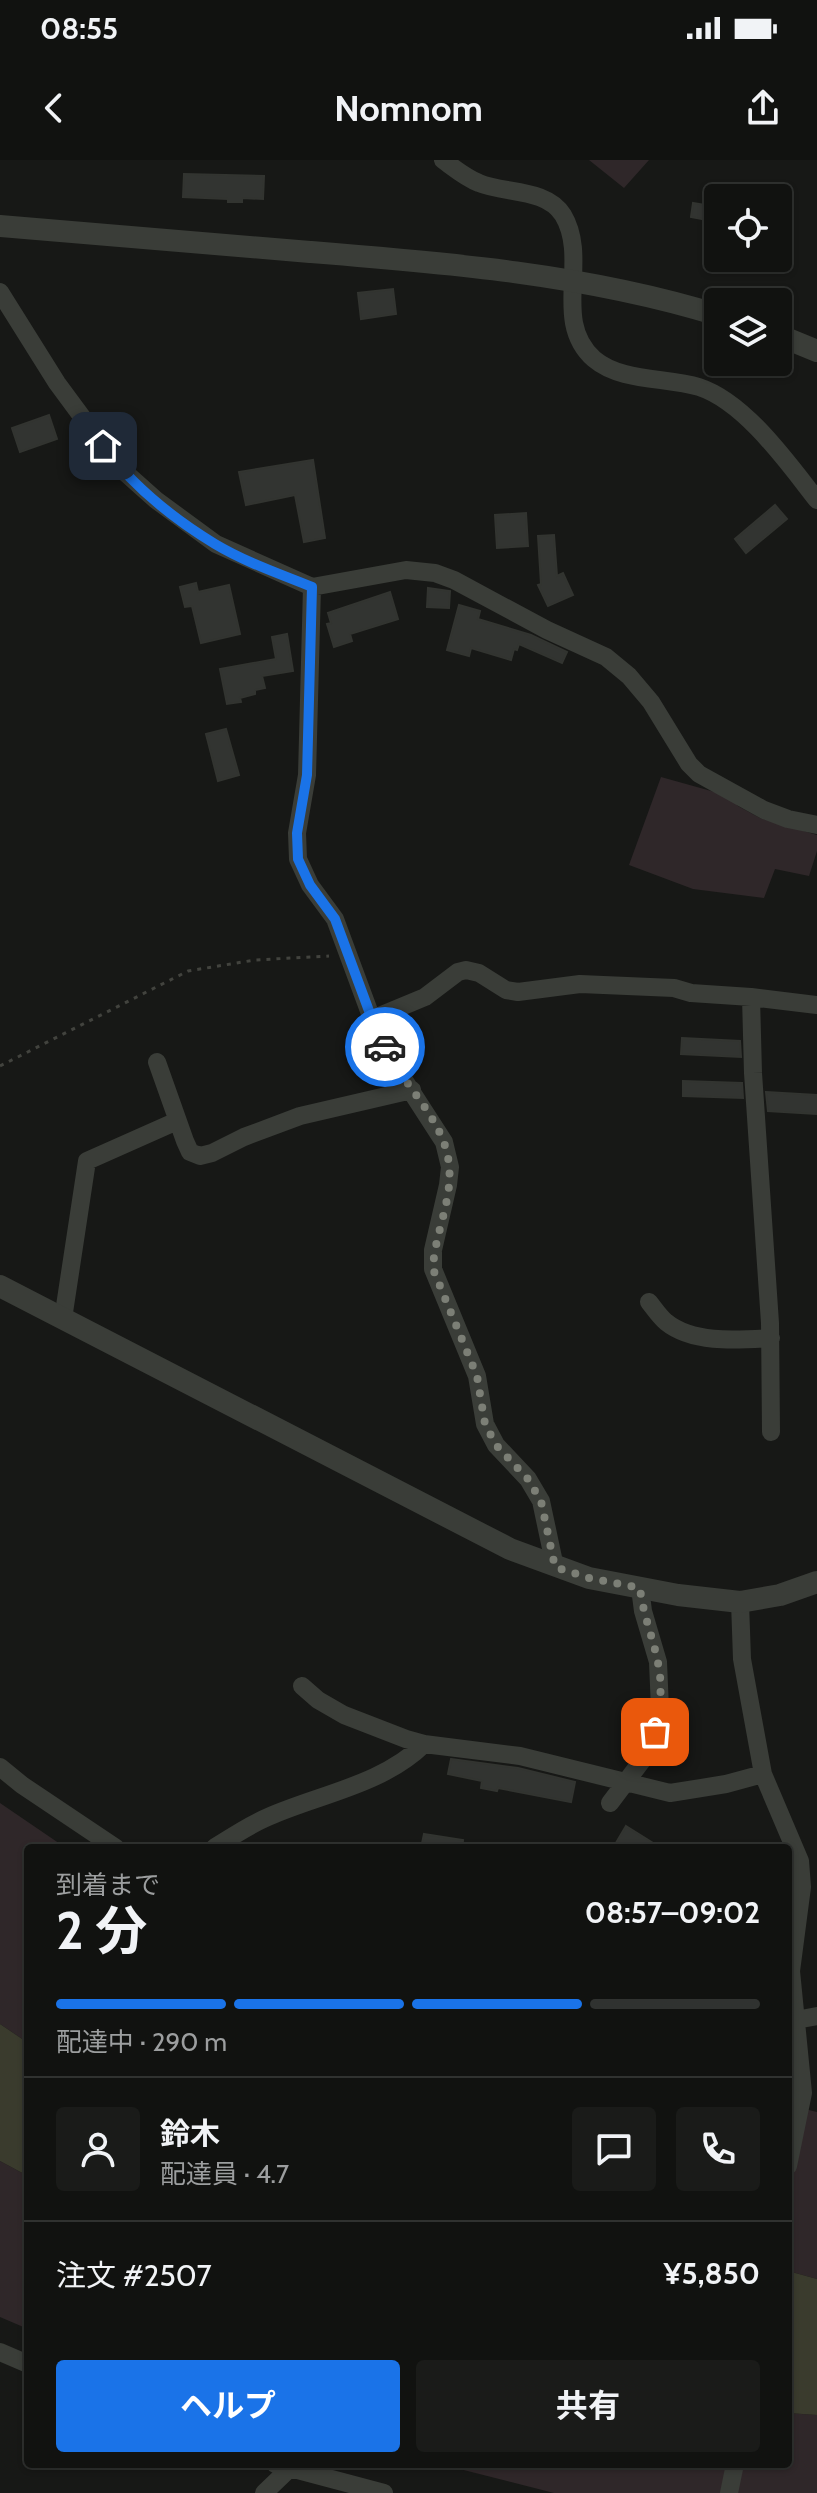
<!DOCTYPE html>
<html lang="ja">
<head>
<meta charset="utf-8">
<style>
  :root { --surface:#111210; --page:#1a1b19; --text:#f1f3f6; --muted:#9c9e9f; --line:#303230; --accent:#1a73e8 }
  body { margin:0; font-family:Cabin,"Noto Sans JP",sans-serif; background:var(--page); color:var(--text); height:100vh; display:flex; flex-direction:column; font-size:30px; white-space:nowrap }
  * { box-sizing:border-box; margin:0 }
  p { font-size:26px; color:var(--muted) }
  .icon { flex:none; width:44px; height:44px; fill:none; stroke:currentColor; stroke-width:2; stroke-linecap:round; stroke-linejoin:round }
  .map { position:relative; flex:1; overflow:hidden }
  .side { position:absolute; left:24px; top:1684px; width:768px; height:624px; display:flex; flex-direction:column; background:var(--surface); border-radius:8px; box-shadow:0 2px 6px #0004,0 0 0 2px var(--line) }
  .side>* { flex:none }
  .controls { position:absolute; left:704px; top:24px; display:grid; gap:16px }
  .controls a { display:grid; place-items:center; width:88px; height:88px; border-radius:8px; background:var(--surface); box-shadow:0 2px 6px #0004,0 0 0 2px var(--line); font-size:40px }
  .pin { position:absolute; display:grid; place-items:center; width:68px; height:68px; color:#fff; margin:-34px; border-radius:16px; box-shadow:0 4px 12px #0006 }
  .courier { position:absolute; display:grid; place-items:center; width:80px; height:80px; margin:-40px; border:6px solid #1a73e8; border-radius:50%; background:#fff; color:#222; box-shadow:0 2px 10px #0007 }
  .overview em { font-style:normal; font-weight:700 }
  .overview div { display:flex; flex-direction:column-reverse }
  .overview { display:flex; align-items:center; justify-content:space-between; height:136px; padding:0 32px }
  h1 { font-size:52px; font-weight:700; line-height:60px }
  .bar { display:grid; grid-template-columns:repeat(4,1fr); gap:12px 8px; align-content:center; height:96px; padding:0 32px }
  .bar i { height:10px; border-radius:6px; background:var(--line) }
  .bar .on { background:var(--accent) }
  .bar p { grid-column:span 4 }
  .line { display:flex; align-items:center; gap:20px; padding:0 32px; border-top:2px solid var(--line) }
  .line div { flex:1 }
  .round { display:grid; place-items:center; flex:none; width:84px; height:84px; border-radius:8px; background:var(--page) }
  .action { display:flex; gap:16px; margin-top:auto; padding:16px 32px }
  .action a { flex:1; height:92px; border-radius:8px; background:var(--accent); color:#fff; font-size:32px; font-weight:700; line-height:92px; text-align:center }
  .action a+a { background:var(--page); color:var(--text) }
  .status { display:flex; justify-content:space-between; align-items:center; height:56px; padding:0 40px; background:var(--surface); direction:ltr }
  .status svg { height:22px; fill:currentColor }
  header { display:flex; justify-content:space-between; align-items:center; height:104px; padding:0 32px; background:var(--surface); font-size:36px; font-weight:700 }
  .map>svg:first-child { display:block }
</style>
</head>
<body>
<div class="status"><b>08:55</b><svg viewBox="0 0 49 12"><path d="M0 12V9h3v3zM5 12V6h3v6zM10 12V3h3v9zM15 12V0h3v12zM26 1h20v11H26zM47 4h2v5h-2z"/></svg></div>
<header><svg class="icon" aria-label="back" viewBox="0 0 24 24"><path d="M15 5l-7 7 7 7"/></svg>Nomnom<svg class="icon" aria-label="share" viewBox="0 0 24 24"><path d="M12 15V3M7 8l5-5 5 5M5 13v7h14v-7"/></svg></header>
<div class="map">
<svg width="817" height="2333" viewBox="0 0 817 2333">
  <rect width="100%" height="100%" fill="#171816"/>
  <path fill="#2f2729" d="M589 0H649L624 28Z
    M661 617 729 636 738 646 760 658 817 675V691L809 716 775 709 764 738 693 729 629 705Z
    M0 1643 66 1688H28V1883L0 1864Z
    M788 1945 817 1952V2119L788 2111Z
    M0 2001 28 2016V2169L0 2157Z
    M788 2253 817 2255V2333H554L440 2304H788Z"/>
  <path fill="#3a3b2d" d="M0 1864 28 1883V2016L0 2001Z
    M788 2111 817 2119V2255L788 2253Z"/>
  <path fill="#323431" stroke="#323430" stroke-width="2" d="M184 14 264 16 263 39 242 38V42H228V39L183 37Z
    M693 43 718 47V62L691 57Z
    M393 129 396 154 361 159 358 133Z
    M49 255 57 279 20 292 12 268Z
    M313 300 325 378 304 382 295 335 246 345 239 312Z
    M775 345 787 359 746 393 735 379Z
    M526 353 528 386 497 388 495 355Z
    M554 375 557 416 563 413 573 435 548 446 538 425 541 424 538 376Z
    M196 423 198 432 229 425 240 474 201 483 192 446 185 447 180 427Z
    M428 428 450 431 449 448 427 447Z
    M390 432 398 459 350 474 352 481 334 487 327 464 331 463 328 453Z
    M459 445 480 451 478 459 531 475 567 492 562 503 519 484 517 490 514 489 511 500 471 488 469 496 447 490Z
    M287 474 293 511 262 516 265 528 255 530V534L240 538 241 542 227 544 220 509 276 499 272 477Z
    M226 569 239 615 218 621 206 574Z
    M682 878 740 881 741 897 681 894Z
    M683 921 742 923 743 938 683 936Z
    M766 932 817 935V954L768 951Z
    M451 1599 518 1608 575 1622 571 1642 498 1628 497 1631 481 1628 482 1621 448 1614Z
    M626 1666 661 1688H613Z
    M424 1674 463 1680 462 1688H421Z"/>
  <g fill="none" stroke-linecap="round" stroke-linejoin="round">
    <path stroke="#42433e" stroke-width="3" stroke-dasharray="4 6" stroke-linecap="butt" d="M0 906 188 811 255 800 329 796"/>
    <path stroke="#3a3d38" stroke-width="18" d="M443 0C454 8 466 18 479 23 505 34 546 28 563 55 590 100 551 161 594 199 621 222 666 217 699 227 745 242 788 303 817 340
      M0 132 57 223 119 307 156 340 216 384 312 427 406 410 435 413 454 420 547 470 606 497 629 516 651 542 689 604 699 614 764 650 788 659 817 665
      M312 427 307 615 297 673 298 699 310 725 335 759 372 859 391 900 444 982 450 1007 448 1025 433 1090V1109L477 1216 485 1264 496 1285 528 1319 541 1341 555 1407
      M751 837 753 913 770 1163 771 1272
      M372 859 425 837 458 812 466 810 479 813 506 830 518 832 580 824 674 828 691 833 751 837 817 845
      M157 902 185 981 190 992 200 996 212 993 244 977 300 956 412 930
      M649 1142C654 1148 659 1156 666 1162 693 1184 738 1180 771 1178
      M63 1159 87 1001 177 961
      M740 1442 742 1499 763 1614 800 1701 802 1727 791 1811 803 1933 788 2006
      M302 1526 318 1540 344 1555 406 1579 424 1584 520 1596 670 1633 726 1624 763 1614
      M0 1607 22 1625 116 1688
      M610 1643 647 1594 660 1549 658 1502 643 1451 640 1428
      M214 1688C231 1677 249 1665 268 1657 320 1634 382 1625 424 1584
      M796 1860 817 1856
      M0 2192 28 2204
      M275 2304 384 2333
      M264 2333 289 2309
      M729 2333 735 2304"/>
    <path stroke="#3a3d38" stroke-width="22" d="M0 66C103 75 206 84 310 92 447 103 585 114 718 155
      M778 175 817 191
      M0 1126 510 1389 589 1418 678 1435 740 1442 780 1435 817 1422"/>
  </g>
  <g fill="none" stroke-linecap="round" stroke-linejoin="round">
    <path stroke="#7c7f76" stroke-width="8" stroke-dasharray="0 14.4" d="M385 887C404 927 445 960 449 1005 453 1040 434 1075 433 1109L477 1216 485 1264 496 1285 528 1319 541 1341 555 1407 589 1418 640 1428C643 1455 653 1477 658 1503 663 1526 660 1550 655 1572"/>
    <path stroke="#1a73e8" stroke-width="10" d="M103 286C132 325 174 359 215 384 245 402 280 414 312 427L307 615 297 673 298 699 310 725 335 759 372 859 385 887"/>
  </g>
</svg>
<div class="controls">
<a><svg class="icon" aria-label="locate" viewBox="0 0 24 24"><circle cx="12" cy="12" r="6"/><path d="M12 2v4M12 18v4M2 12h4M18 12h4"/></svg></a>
<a><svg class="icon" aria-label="layers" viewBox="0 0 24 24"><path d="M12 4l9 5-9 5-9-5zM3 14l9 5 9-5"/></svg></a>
</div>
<div class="pin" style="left:655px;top:1572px;background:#ea580c"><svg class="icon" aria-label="bag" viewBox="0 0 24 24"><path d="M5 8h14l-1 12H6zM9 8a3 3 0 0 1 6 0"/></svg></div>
<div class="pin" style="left:103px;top:286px;background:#1f2937"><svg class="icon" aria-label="home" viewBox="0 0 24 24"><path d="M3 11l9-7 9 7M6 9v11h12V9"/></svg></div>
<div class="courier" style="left:385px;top:887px"><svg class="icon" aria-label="car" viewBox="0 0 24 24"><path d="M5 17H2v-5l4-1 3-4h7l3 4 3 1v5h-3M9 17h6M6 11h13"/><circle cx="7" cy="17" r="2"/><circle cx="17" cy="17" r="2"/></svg></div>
<section class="side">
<div class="overview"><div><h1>2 分</h1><p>到着まで</p></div><em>08:57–09:02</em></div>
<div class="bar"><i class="on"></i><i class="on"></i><i class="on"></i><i></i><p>配達中 · 290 m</p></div>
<div class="line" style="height:144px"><a class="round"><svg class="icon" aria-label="person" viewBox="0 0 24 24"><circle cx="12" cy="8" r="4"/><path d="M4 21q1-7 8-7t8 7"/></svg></a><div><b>鈴木</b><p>配達員 · 4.7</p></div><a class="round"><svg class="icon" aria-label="chat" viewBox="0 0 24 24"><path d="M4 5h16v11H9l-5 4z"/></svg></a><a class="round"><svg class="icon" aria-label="phone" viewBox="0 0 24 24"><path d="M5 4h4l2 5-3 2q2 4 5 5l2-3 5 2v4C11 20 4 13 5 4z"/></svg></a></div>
<div class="line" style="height:104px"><div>注文 #2507</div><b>¥5,850</b></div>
<div class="action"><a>ヘルプ</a><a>共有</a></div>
</section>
</div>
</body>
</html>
